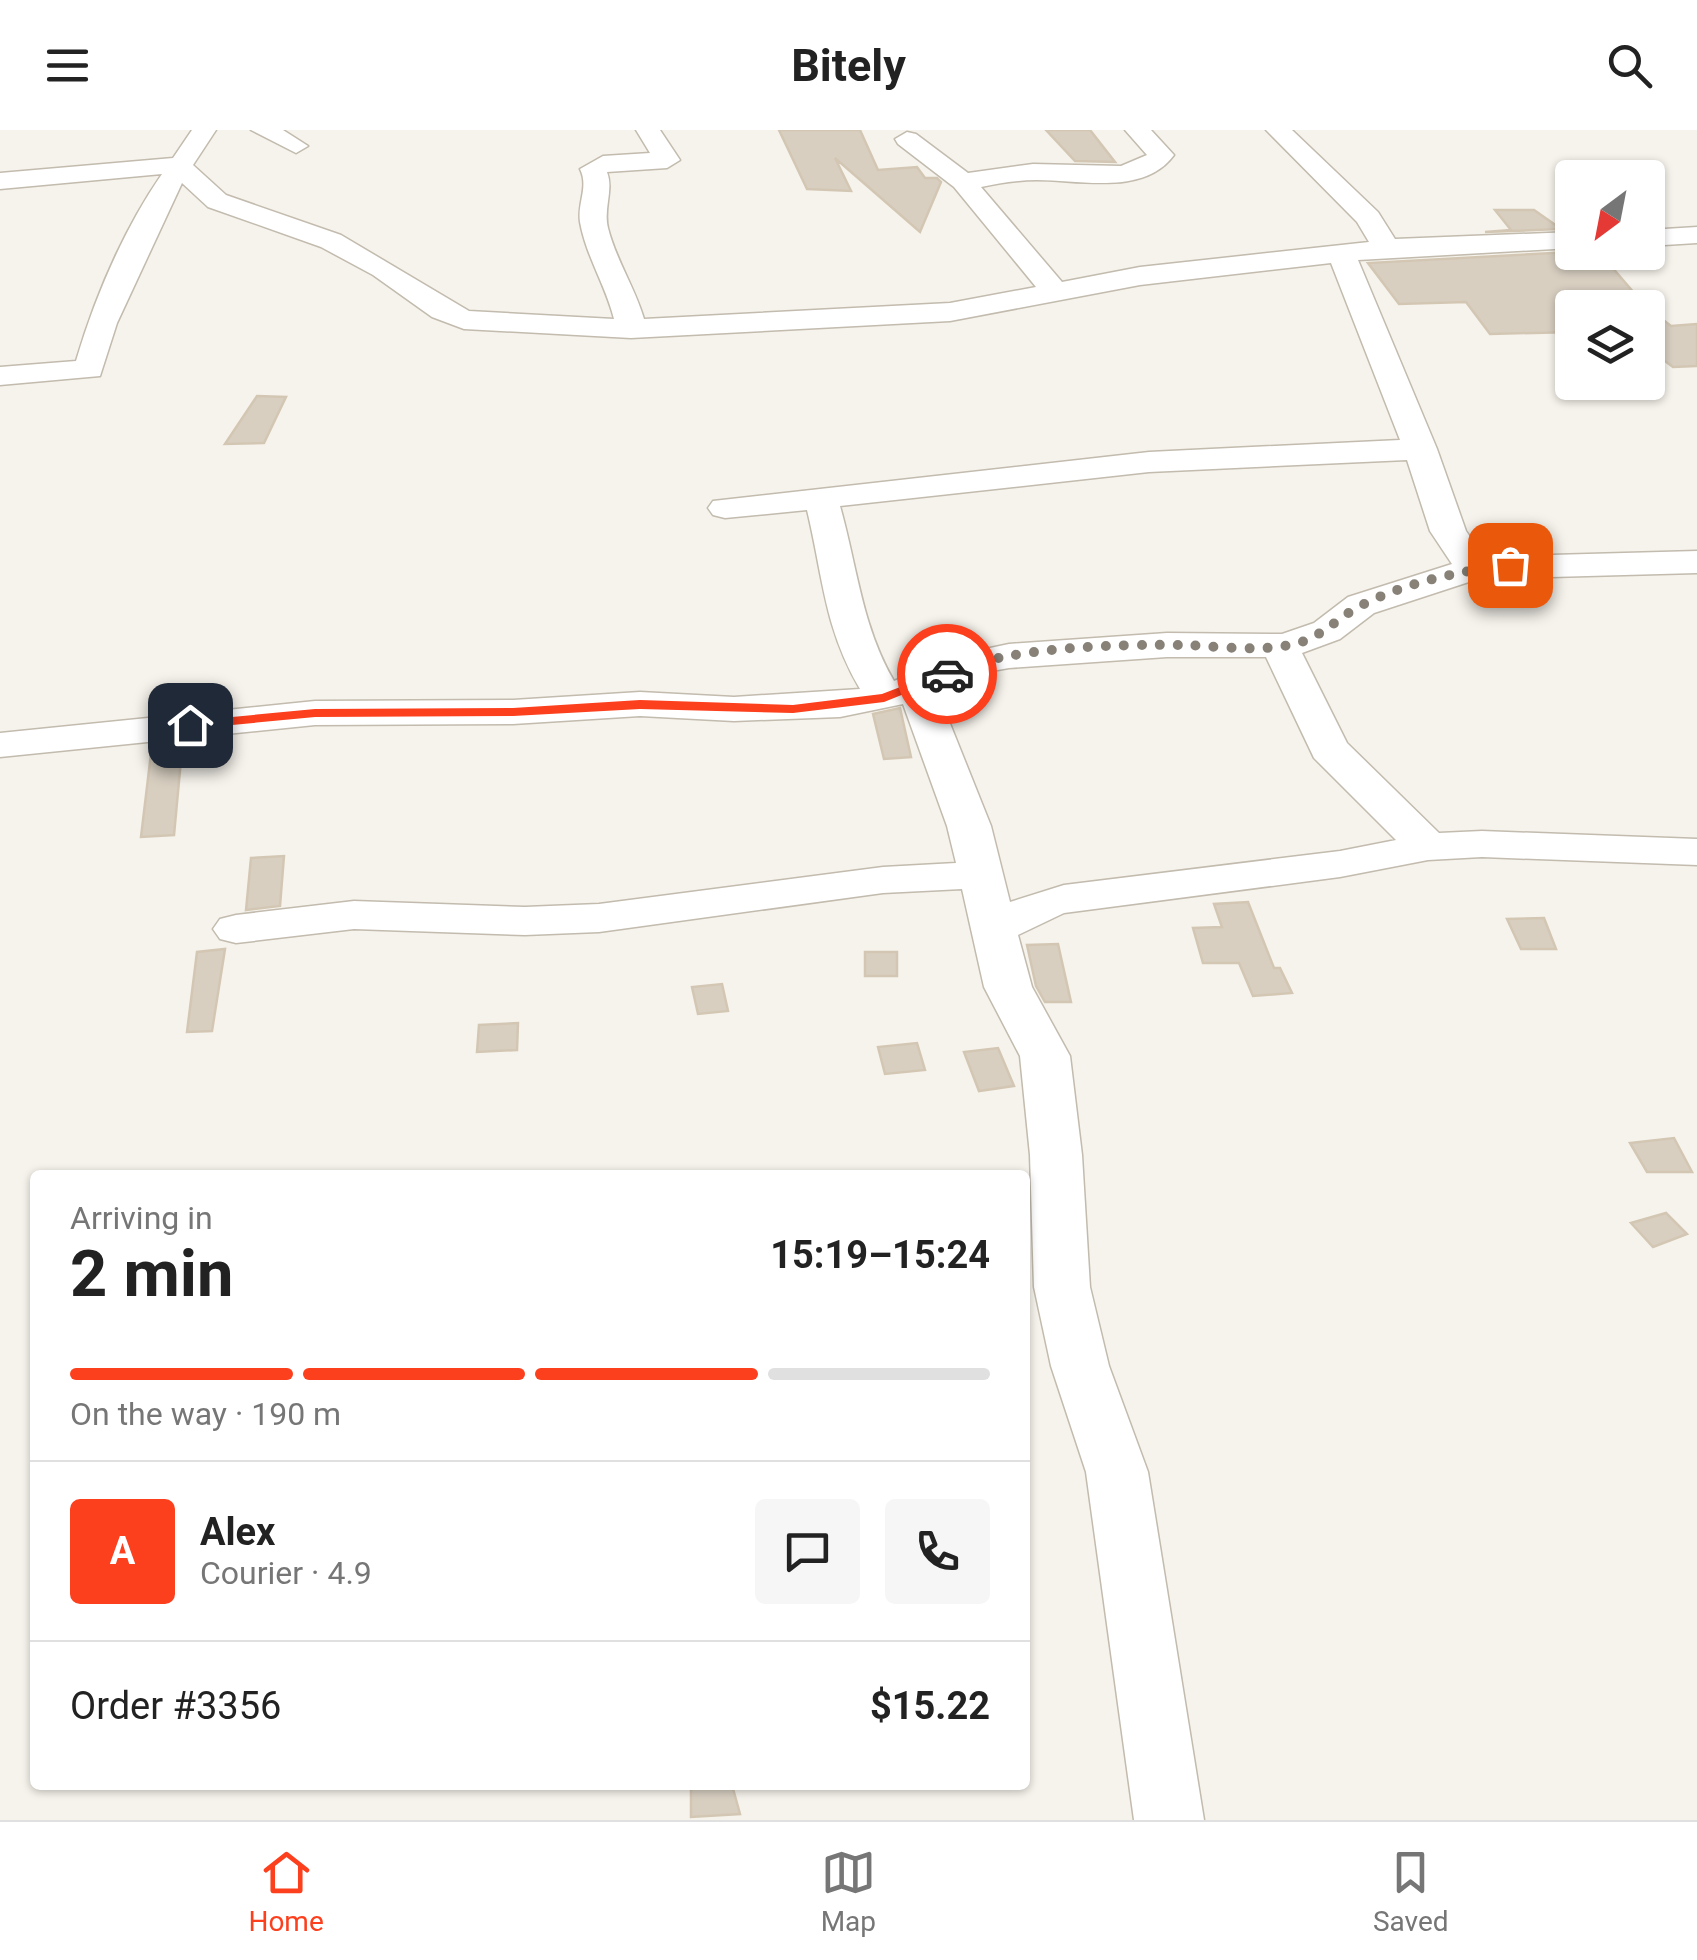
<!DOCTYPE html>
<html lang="en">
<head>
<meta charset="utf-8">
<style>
  :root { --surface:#fff; --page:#f6f6f6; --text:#222; --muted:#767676; --line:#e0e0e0; --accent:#fc3f1d }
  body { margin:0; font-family:Roboto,sans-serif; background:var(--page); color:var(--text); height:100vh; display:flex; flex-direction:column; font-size:38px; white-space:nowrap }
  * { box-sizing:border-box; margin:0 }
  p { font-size:32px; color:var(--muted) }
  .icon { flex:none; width:55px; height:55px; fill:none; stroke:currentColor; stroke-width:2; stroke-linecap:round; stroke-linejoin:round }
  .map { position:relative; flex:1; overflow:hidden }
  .side { position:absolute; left:30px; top:1040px; width:1000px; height:620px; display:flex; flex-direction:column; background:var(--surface); border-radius:10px; box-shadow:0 2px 8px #0004 }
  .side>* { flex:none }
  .needle { width:65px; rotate:212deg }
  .tools { position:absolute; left:1555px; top:30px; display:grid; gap:20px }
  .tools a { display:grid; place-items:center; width:110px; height:110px; border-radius:10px; background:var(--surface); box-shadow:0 2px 8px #0004; font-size:50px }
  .pin { position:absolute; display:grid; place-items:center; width:85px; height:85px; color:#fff; margin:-42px; border-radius:20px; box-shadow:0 5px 15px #0006 }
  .courier { position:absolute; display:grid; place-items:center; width:100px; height:100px; margin:-50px; border:8px solid #fc3f1d; border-radius:50%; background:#fff; color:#222; box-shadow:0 2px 12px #0007 }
  .headline em { font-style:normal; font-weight:700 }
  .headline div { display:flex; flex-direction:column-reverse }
  .headline { display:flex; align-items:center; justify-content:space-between; height:170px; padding:0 40px }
  h1 { font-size:65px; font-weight:700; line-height:75px }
  .bar { display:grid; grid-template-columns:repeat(4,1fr); gap:15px 10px; align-content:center; height:120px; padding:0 40px }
  .bar i { height:12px; border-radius:8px; background:var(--line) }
  .bar .selected { background:var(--accent) }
  .bar p { grid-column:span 4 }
  .line { display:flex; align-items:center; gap:25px; padding:0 40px; border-top:2px solid var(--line) }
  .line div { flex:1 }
  .round { display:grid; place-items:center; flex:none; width:105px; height:105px; border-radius:10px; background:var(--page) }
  header { display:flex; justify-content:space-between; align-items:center; height:130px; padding:0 40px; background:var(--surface); font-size:45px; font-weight:700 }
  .tabs { display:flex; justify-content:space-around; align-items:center; height:140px; border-top:2px solid var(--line); background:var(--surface); font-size:28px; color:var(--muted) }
  .tabs a { display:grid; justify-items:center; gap:5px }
  .tabs .selected { color:var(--accent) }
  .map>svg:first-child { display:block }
</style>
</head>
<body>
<header><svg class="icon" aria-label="menu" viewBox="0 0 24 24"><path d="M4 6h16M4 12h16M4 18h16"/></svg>Bitely<svg class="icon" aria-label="search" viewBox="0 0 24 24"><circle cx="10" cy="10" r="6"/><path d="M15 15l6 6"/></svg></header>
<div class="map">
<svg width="1697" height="1690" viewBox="0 0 1697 1690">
  <rect width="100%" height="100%" fill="#f6f3ec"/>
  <path fill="#d8cfc1" stroke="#d3c7b4" stroke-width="2.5" d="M779 0H860L878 40 917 37 925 48H937L941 52 920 102 835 28 851 61 807 59Z
    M1046 0H1090L1115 32 1075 31Z
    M1495 80H1534L1561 99 1485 102 1511 100Z
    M1572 122H1596L1604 128 1647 178H1590L1572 165V202L1490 204 1466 172 1399 174 1368 133Z
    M1648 178 1671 196 1697 194V236L1673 237 1657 225 1648 226Z
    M257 266 286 267 264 313 225 314Z
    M900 578 911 627 884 629 873 584Z
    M199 611 200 618 182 619 174 705 141 707 152 615Z
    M284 726 280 776 246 780 251 728Z
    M1248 772 1274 838H1280L1292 863 1253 866 1239 833H1203L1193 798 1222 797 1214 774Z
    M1544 788 1556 819H1521L1507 789Z
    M1058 814 1071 872H1045L1036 856 1027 815Z
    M225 819 212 901 187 902 197 822Z
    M865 822H897V846H865Z
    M722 854 728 881 698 884 692 857Z
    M518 893 517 920 477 922 479 895Z
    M917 913 925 940 885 944 878 917Z
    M998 918 1014 956 979 961 964 922Z
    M1674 1008 1692 1042H1647L1630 1013Z
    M1666 1083 1687 1104 1653 1117 1631 1093Z
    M691 1655H732L740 1684 691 1687Z"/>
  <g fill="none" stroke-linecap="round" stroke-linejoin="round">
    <g stroke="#c2bbae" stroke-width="3">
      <path id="minor" d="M192 0H216L193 35 226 65 341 105 469 181 614 189C606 156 586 126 580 92 577 73 589 57 580 39L603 26 650 23 636 0H660L680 30 667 38 607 42C614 60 603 78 608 98 616 130 635 158 644 189L950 173 1036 157 954 57 898 14 895 9 907 2 916 4 968 43 1033 34 1121 36 1147 25 1125 0H1151L1174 25C1144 66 1080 50 1037 50 1018 50 999 53 981 57L1062 152 1140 137 1369 112 1357 92 1266 0H1292L1378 82 1395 109 1572 102V118L1358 130 1437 319 1466 401 1484 427 1697 421V443L1478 449 1374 483 1340 509 1302 523 1347 613 1439 703 1482 701 1697 709V735L1482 727 1428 730 1340 747 1064 783 1018 805 1032 857 1070 926 1082 1025 1090 1157 1109 1236 1148 1342 1204 1690H1134L1086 1342 1051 1236 1034 1157 1030 1025 1020 926 984 857 962 759 883 763 599 802 525 805 354 799 236 813 220 809 213 799 220 789 236 785 354 771 525 777 599 774 883 737 956 733 947 696 903 574 840 587 734 591 640 586 513 594 315 595 0 627V603L315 571 513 570 640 562 734 567 860 559C824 498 823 446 807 380L725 388 713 385 708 378 713 371 1149 322 1400 310 1331 133 1140 155 950 191 631 208 464 199 432 187 373 145 321 117 208 77 182 53 117 193 100 246 0 255V237L76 231C95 167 124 99 162 44L0 59V43L173 28ZM1407 330 1430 401 1452 434 1348 467 1314 493 1282 504 1167 503 1009 514 957 525 894 551C862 497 857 436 840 376L1149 342ZM1167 527H1266L1314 628 1396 710 1340 721 1064 755 1010 772 991 696 937 561 981 543 1009 538Z
        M251 0H283L308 16 296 23Z
        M1697 97V113L1648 116V100Z"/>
    </g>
    <use href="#minor" fill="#fff" fill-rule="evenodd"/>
  </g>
  <path fill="#fc3f1d" d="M942 541 954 544 884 572 793 583 640 579 513 586 315 587 190 599 183 595 190 591 315 579 513 578 640 570 793 575 882 564Z"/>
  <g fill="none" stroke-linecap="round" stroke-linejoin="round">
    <path stroke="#878178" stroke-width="10" stroke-dasharray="0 18" d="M947 544C1005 517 1117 514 1182 515 1217 516 1255 522 1290 515 1320 510 1336 488 1362 475 1407 452 1461 441 1510 435"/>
  </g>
</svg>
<div class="tools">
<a><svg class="needle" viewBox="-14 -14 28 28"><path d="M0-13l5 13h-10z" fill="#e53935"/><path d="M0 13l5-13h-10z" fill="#767676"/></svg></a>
<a><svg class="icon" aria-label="layers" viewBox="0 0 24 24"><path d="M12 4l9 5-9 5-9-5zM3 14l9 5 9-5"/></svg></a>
</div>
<div class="pin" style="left:1510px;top:435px;background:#ea580c"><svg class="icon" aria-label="bag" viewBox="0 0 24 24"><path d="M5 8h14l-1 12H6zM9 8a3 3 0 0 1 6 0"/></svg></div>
<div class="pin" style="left:190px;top:595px;background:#1f2937"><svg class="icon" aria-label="home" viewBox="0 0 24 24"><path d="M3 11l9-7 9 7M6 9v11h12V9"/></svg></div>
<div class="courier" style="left:947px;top:544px"><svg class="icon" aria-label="car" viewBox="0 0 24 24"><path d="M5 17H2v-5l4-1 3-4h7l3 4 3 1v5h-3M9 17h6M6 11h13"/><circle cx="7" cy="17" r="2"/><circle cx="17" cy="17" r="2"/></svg></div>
<section class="side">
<div class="headline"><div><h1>2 min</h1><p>Arriving in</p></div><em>15:19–15:24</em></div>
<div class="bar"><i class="selected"></i><i class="selected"></i><i class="selected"></i><i></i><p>On the way · 190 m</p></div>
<div class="line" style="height:180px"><b class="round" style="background:var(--accent);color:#fff">A</b><div><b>Alex</b><p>Courier · 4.9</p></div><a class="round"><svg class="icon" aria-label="chat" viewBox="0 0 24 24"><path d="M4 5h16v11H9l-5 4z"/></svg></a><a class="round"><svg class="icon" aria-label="phone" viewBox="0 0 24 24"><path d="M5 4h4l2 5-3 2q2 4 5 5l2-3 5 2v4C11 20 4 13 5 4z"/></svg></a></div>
<div class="line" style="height:130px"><div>Order #3356</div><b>$15.22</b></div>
</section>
</div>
<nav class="tabs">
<a class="selected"><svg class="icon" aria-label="home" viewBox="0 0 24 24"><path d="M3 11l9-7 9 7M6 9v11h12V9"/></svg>Home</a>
<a><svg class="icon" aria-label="map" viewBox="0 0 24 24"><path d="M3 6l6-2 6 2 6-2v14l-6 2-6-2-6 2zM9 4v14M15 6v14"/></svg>Map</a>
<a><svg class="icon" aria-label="saved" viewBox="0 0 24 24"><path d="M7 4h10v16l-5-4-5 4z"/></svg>Saved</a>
</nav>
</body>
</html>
